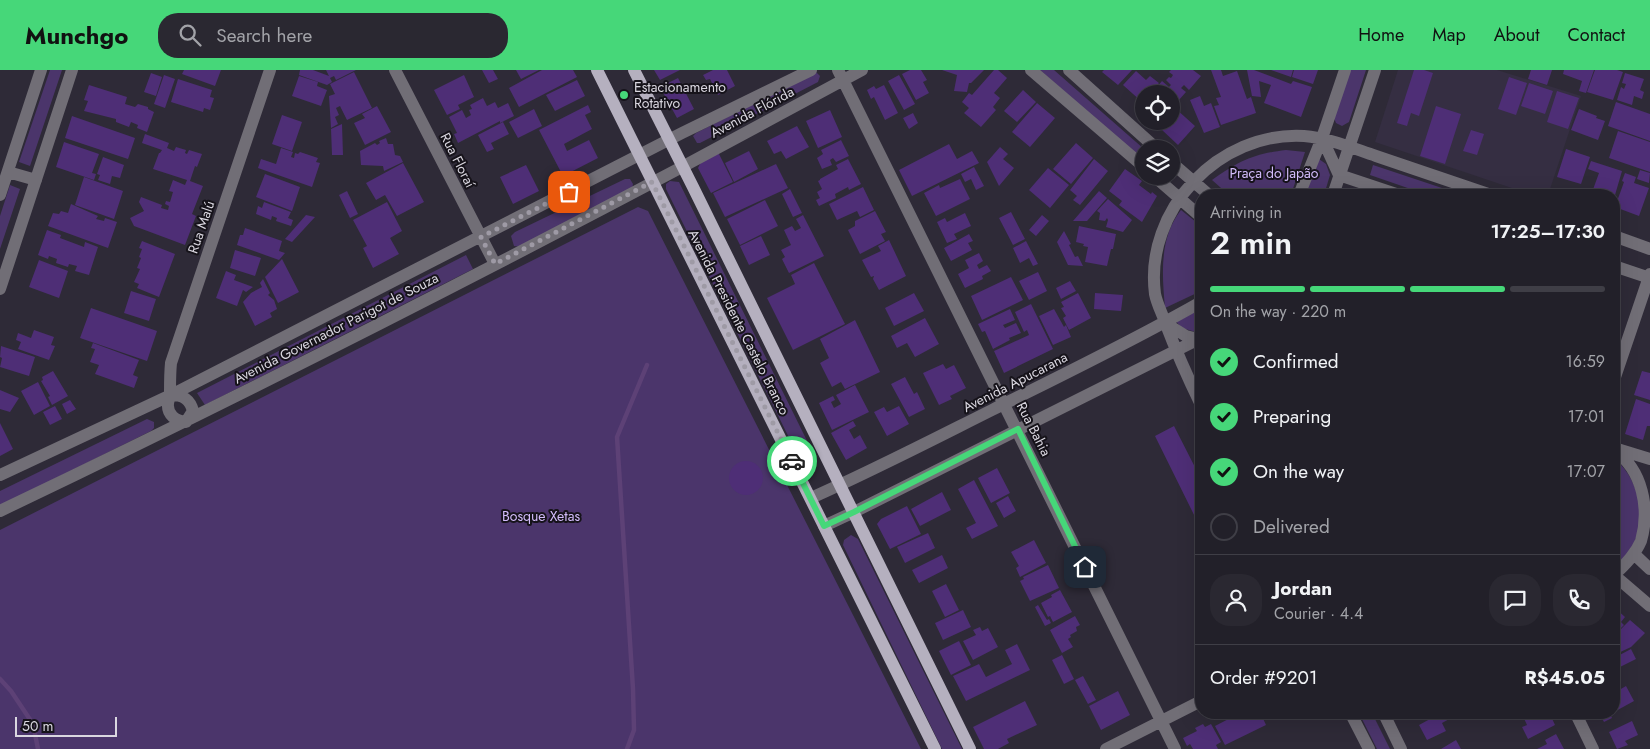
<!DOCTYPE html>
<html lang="en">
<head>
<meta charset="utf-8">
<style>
  :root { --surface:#222029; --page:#2a2831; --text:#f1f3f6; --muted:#a2a3a8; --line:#3f3e46; --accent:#46d779 }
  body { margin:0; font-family:Jost,sans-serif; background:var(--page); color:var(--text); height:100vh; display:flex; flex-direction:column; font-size:19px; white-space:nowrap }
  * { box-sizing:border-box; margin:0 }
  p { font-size:16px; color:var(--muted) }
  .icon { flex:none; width:28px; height:28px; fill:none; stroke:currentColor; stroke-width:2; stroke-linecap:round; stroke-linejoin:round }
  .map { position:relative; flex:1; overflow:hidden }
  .panel { position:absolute; left:1195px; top:119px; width:425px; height:530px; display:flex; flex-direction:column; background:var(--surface); border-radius:20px; box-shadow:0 5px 20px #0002,0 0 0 1px var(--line) }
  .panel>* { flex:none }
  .controls { position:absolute; left:1135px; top:15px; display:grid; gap:10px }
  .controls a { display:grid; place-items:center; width:45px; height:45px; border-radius:50%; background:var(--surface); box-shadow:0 5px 20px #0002,0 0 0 1px var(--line); font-size:25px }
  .scale { position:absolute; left:15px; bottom:12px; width:102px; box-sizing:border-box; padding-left:5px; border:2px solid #dad7e0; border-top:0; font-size:14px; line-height:18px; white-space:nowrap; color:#dad7e0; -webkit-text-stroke:4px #16131a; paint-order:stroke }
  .pin { position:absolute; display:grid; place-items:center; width:42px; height:42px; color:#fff; margin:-21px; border-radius:10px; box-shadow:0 2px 8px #0006 }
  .courier { position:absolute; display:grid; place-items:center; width:50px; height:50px; margin:-25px; border:4px solid #46d779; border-radius:50%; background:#fff; color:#222; box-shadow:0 1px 6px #0007 }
  .summary em { font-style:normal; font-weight:600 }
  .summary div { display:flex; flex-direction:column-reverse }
  .summary { display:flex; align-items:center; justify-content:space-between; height:85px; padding:0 15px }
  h1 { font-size:32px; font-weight:600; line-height:38px }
  .bar { display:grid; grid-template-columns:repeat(4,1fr); gap:8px 5px; align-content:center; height:60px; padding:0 15px }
  .bar i { height:6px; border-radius:4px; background:var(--line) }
  .bar .selected { background:var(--accent) }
  .bar p { grid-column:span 4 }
  .line { display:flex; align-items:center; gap:12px; padding:0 15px; border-top:1px solid var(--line) }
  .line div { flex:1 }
  .round { display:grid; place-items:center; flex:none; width:52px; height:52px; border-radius:20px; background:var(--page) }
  ol { padding:0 15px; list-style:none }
  li { display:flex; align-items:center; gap:15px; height:55px }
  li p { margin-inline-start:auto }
  li .icon { padding:5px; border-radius:50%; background:var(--accent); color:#111; stroke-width:4 }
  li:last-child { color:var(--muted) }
  li i { width:28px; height:28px; border:2px solid var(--line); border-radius:50% }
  header { display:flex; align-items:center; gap:30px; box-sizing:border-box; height:70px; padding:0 25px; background:var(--accent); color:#111 }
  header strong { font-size:24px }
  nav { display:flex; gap:28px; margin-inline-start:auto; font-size:18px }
  .search { width:350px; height:45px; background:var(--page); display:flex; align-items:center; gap:12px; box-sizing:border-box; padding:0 18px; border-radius:20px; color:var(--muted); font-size:19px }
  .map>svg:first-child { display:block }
</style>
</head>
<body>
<header>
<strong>Munchgo</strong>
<div class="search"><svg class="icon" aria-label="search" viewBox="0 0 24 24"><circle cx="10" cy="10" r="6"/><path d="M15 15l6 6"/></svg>Search here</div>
<nav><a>Home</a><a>Map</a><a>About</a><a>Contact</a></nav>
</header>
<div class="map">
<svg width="1650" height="679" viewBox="0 0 1650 679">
  <rect width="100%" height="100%" fill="#2e2a37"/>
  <path fill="#352e42" d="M1398 0H1497L1581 26 1548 125H1533L1375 72Z"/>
  <path fill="#4b356b" d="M50 0H62L30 96 19 92Z
    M1040 0H1054L1144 79V92Z
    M1350 0H1366L1349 52 1342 56 1336 53 1334 48Z
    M816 2 820 6 818 12 700 73H697L693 66 696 63Z
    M1286 80 1305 82 1291 125H1229L1212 110C1239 91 1253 84 1286 80Z
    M1316 87 1326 94 1330 105 1324 125H1304Z
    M1373 95 1463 125H1428L1370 105Z
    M625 109H630L633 114 632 119 522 177 514 176 511 166 515 162Z
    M670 111 679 112 816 389V392L812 396 806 398 803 396 666 119V114Z
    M10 115 20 119 0 179V146Z
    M638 137 648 141 921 679H0V460Z
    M1181 140 1201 156V221L1165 238C1162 204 1159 168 1181 140Z
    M466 185 473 199 205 335 197 323Z
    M1201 232V262L1199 263 1182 258 1171 246Z
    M147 349 154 352V358L151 361 0 436V421Z
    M1614 388C1639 409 1648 447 1632 477 1627 485 1621 491 1614 497Z
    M851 465 858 469 962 679H942L843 475 844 470Z
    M1359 643H1372L1390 679H1377Z"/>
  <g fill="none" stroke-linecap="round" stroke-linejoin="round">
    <path stroke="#5d4176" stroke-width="4.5" d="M0 609 11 621 33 654 38 679
      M627 679 634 660 633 619 617 367 647 295"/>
  </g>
  <path fill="#4e2e76" d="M184 0H221L215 16 182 4Z
    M300 0H313L329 6 326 0H356L336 10 334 6 330 8 332 12 327 15 299 5Z
    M482 0H493L498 9 489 13Z
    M516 0H539L521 9Z
    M542 0H573L577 7 519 37 509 18Z
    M654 0H680L660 10Z
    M713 0H727L735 16 718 25 710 9 706 10 703 5Z
    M910 0H921L927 10 923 12 929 23 916 30 902 4Z
    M942 0H984L971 13H969L967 22 954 21 957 5Z
    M994 0H998L1007 8 994 23 1000 28 993 37 996 40 981 57 964 43 969 38 962 32 969 23 972 25Z
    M1104 0H1132L1118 15 1102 2Z
    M1171 0H1193L1201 6 1189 20 1184 15 1181 18 1186 22 1171 39V24H1151L1162 11 1169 17 1171 15 1166 10 1169 7 1171 8 1173 5 1169 2Z
    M1211 0H1221L1223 6 1237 1 1247 29 1251 27 1256 43 1221 55 1214 36 1219 35 1216 28 1221 27Z
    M1247 0H1254L1291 14 1293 11 1312 17 1301 47 1264 33 1271 15 1259 11 1261 27 1252 26Z
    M1271 0H1293L1291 7Z
    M1294 0H1318L1313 14 1292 7Z
    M1414 0H1424L1433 3 1419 46 1411 43 1407 56 1397 53Z
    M1531 0H1552L1547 15 1528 9Z
    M1564 0H1594L1586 23 1579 21 1582 11 1563 4Z
    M1595 0H1617L1623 2 1613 30 1587 22Z
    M1136 1 1146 10 1150 6 1159 13 1149 24H1144V30L1142 32 1123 15Z
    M354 2 372 38 347 50 340 36 336 38 339 45 335 47 338 54 331 58 329 26 335 24 330 14Z
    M151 3 162 7 156 26 144 22Z
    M1625 3 1644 9 1640 20 1644 22 1642 29 1634 26 1632 35 1617 30 1621 17 1624 19 1626 14 1622 13Z
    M164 5 175 9 165 38 154 34Z
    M464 5 474 27 458 35 460 39 447 45 434 20Z
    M899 5 915 34 904 40 888 11Z
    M299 6 318 12 317 16 327 20 321 36 292 26Z
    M1509 7 1527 13 1516 45 1498 39Z
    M678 8 694 39 677 48 660 17Z
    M178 9 212 20 210 27 214 28 210 40 204 38 203 42 171 32Z
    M577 10 585 26 555 41 546 25Z
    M1529 13 1553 21 1545 44 1521 36Z
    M89 15 127 27 125 34 135 37 138 34 148 37V39L154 42 147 62 137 58 138 55 131 52 129 57 116 52V49L84 41 88 31 84 30Z
    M884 15 898 43 885 50 874 27 871 29 867 20 874 16 876 19Z
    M1023 20 1036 32 1017 52 1004 41Z
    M1557 21 1579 28 1568 59 1547 52Z
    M1200 26 1204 36 1211 33 1220 57 1204 63 1190 30Z
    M483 28 487 36 495 32 498 38 508 33 514 46 500 53V51L458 73 454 64 457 63 449 47 462 40 466 48 471 45 469 40 472 39 470 35Z
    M1616 32 1650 44V71L1608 56Z
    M1037 33 1055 48 1030 77 1012 62Z
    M588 35 591 42 585 45 592 59 564 74 567 81 589 70 598 88 563 106 539 60Z
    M377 36 391 62 365 75 354 53 365 48 362 44Z
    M1436 36 1461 44 1445 94 1420 86Z
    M1175 38 1195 56 1178 75 1161 59 1162 57 1160 55 1163 51H1171V42Z
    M534 39 542 56 518 68 509 52Z
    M1579 39 1597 46 1596 48 1605 51 1598 70 1571 60Z
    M830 40 842 67 818 78 806 51Z
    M913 43 918 53 909 59 903 48Z
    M282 45 302 52 292 81 272 74Z
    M72 46 135 68 128 89 65 68Z
    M503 52 509 64 491 73 494 79 487 82 478 65Z
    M342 54 343 85H332L331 59Z
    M797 56 809 77 786 89 781 81 774 84 767 71Z
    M1471 60 1484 64 1477 85 1463 81Z
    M1618 61 1650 72V102L1609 88Z
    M145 64 169 73 167 78 174 81 176 77 186 80 185 83 187 84 189 80 202 84 197 97 195 96 190 111 203 116 192 144 196 146 185 175 134 156 130 148 144 141 139 132 141 127 162 135 161 138 168 140 169 136 165 134 166 131 170 132 173 122 169 121 173 110 185 115 187 110 153 99 159 83H160L162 80 142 73Z
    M386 68 388 74H393L395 85 400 86 403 92 384 101 383 96 361 95 360 81 375 73 377 75 380 73 379 71Z
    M841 70 849 86 836 92 833 88 830 90 832 95 822 99 817 88 823 84 821 80Z
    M64 72 99 84 92 103 96 104 94 110 56 97Z
    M1076 73 1093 88 1071 114 1053 99Z
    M949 74 957 89 972 81 979 93 912 126 899 100Z
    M1000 77 1008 84 1003 89 1014 98 999 116 987 92Z
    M281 78 293 82 291 87 294 88 295 83 298 84 300 82 318 88 316 92 320 93 312 117 258 98 261 89 276 94Z
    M1566 79 1590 87 1581 114 1557 107Z
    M749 81 758 99 734 112 725 93Z
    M718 82 733 112 711 123 698 98 702 90Z
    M103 87 124 95 120 108 112 106 110 114 98 110 100 105 97 104Z
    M848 89 861 114 849 120 848 117 835 124 836 128 819 136 816 130 820 128 817 122 822 119 818 111 820 110V109L838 99 836 95Z
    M1094 89 1108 101 1080 135 1073 130 1077 126 1070 120Z
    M1591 91 1622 101 1615 125H1591L1599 103 1588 99Z
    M403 93 424 132 397 146 385 125 376 130 366 113Z
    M776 94 788 118 725 147 713 123Z
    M526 95 539 121 513 134 500 107Z
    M974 97 984 116 976 120 971 109 965 112 961 104Z
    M1048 98 1069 115 1050 138 1029 120Z
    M1125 99 1142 111 1139 115 1151 124 1152 122 1157 126 1142 152 1119 135 1122 131 1109 121Z
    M1640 100 1650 103 1649 113 1637 109Z
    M1625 103 1636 107 1634 113 1649 118 1639 146 1615 137 1624 112 1622 111Z
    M265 104 300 117 292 141 256 127Z
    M84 107 123 121 114 149 75 135Z
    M960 109 970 129 936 146 924 123 939 115 940 118Z
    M863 117 874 140 860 147 857 141 837 150 829 134Z
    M790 119 802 143 793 147 782 124Z
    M347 121 358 144 350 148 339 125Z
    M1099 121 1107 128 1087 151H1073Z
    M1108 129 1132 150 1123 162 1106 157 1108 150 1107 148 1105 151 1099 150 1100 143 1097 141Z
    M765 130 778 156 740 175 727 149Z
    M264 132 291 142 288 148 293 150 291 156 276 151 277 148 272 146 271 150 256 144 258 136 262 138Z
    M387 132 402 161 390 168 399 184 373 198 363 178 367 176 353 150Z
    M71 134 98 146 96 149 104 151 105 148 117 152 108 178 48 156 53 143 59 144 61 141 68 143Z
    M875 141 886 162 881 164 885 171 860 184 848 160 855 156V151Z
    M1011 142 1025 169 1013 175 999 148Z
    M965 143 971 156 954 164 957 169 947 173 937 152 945 148 947 152Z
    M306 145 315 147 292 172 285 169Z
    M803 145 824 186 789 203 782 189 785 187 781 180 791 175 784 160 792 156 795 161 801 158 796 149Z
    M1042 145 1049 151 1036 166 1029 160Z
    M1079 156 1116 164 1113 179H1111L1107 196 1085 192 1088 177 1083 176 1084 174 1076 172Z
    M245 158 282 171 279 181 285 183 279 190 237 175 240 165H243Z
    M47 160 61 165 60 168 84 177 85 172 98 177 89 205 75 201 77 196 69 194 68 197 56 193 57 189 49 186 48 189 38 185Z
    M1064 161 1071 174 1069 175 1075 187 1078 186 1083 196 1068 195 1057 172Z
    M969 164 973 171 968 173 972 180 951 191 944 178Z
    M761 166 770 185 749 195 740 176Z
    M889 170 906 206 879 220 873 209 874 206 871 207 862 190 881 181 878 176Z
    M142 171 175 184 159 227 137 218 139 214 134 212 140 199 137 198 141 188 139 187 142 179 139 178Z
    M1026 171 1038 194 1033 196 1029 188 1020 193 1013 178Z
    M235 180 261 188 255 206 230 198Z
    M979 183 983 191 977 195 979 199 987 195 991 201 982 206 983 209 965 218 958 204 969 198 965 190Z
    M282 189 299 222 278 233 265 207Z
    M39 190 68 201 59 228 29 217Z
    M814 193 845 254 793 280 767 228 795 214 791 205Z
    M226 201 236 205 234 210 253 217 246 222 243 220 237 236 216 228Z
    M1038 202 1047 221 1029 230 1019 211Z
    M1011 207 1023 230 982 250 971 226Z
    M263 209 270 223 268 225 274 230 277 239 270 243 272 247 255 256 243 232 251 223 262 217 260 213Z
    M1070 211 1076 221 1061 229 1056 218Z
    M1614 218 1620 221 1614 240Z
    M131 221 156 229 149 251 124 243Z
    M914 223 924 241 894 256 885 238Z
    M1078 223 1091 248 1069 260 1063 248 1066 246 1061 238 1064 237 1061 232Z
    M1095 223 1123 225 1121 241 1094 239Z
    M1031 234 1053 279 1004 303 994 281 1029 265 1027 260 1024 262 1015 242Z
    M91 238 157 261 147 291 80 268Z
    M1010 239 1015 250 1003 255 1005 258 1016 253 1021 263 1009 268 1010 270 993 279 985 261 982 262 978 254Z
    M1054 239 1064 257 1066 255 1071 267 1053 275 1039 246Z
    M925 248 939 274 915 287 907 273 897 278 891 266Z
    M855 250 880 302 845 319 841 312 832 317 820 293 829 288 820 269Z
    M34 260 54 267 51 275 55 276 49 290 18 279 21 272 16 270 18 263 31 268Z
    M93 273 139 290 133 305 138 307 134 318 95 304 99 295 90 292 95 279 91 278Z
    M1 276 35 287 29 306 0 297 2 288 0 287Z
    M943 294 946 299 954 295 966 318 950 326 952 329 939 335 923 303Z
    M53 301 68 326 52 335 48 327 50 326 41 311 43 310 42 307Z
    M1642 301 1650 303V330L1634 325Z
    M905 307 914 324 917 322 925 339 909 347 891 314Z
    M38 312 50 336 34 345 21 321Z
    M855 315 869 342 832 360 819 333 833 326 835 330 831 332 834 338 841 334 836 325Z
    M0 320 19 328 10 342 0 339Z
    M1636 329 1650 334V356H1647L1643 370 1625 364Z
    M70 330 76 339 67 344 62 334Z
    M55 336 62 349 50 355 43 342Z
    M899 336 909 354 887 366 874 342 884 337 887 342Z
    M853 351 856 356 849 360 854 369 860 365 867 378 846 390 831 363Z
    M0 353 13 379 0 386Z
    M1174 356 1201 409V459L1155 366Z
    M729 408a17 17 0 1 1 34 0a17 17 0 1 1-34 0Z
    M997 398 1010 423 991 433 978 408Z
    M974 410 998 456 972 469 966 458 976 453 958 419Z
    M942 422 951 440 920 456 911 439Z
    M1008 426 1016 441 1004 448 996 433Z
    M907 436 921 464 890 479 877 454 881 449Z
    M928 463 935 478 905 493 897 477Z
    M1034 470 1046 493 1020 507 1016 498 1019 496 1011 482Z
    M942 485 948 498 919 513 912 500Z
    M1048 495 1059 518 1030 531 1020 511 1024 509 1023 507Z
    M946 514 959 540 945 547 932 521Z
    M1060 520 1072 542 1053 552 1050 546 1048 547 1041 533 1052 527 1051 525Z
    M1038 535 1047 550 1049 549 1051 553 1045 556 1035 537Z
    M1614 537 1625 547 1621 552 1624 555 1614 565Z
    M963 540 971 557 943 570 935 553Z
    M1075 546 1080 555 1076 557 1077 561 1070 565 1071 567 1068 569 1073 577 1062 583 1050 560Z
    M1630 550 1645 563 1631 577 1614 585V566Z
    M980 557 982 561 988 558 998 577 973 590 963 571 976 565 973 560Z
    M959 571 971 595 951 605 939 581Z
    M1017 574 1030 600 966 631 953 606 979 594 986 607 1012 594 1005 580Z
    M1631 579 1636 589 1618 598 1614 588Z
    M1062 585 1074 609 1064 614 1052 590Z
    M1614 596 1621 610 1614 614Z
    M1083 606 1096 630 1088 634 1075 610Z
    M1626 616 1634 631 1614 642V623Z
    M1118 621 1130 645 1101 660 1089 636Z
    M1025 631 1037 655 1007 669 1009 673 998 679H984L973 657Z
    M1242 642H1260L1266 655 1225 675 1215 656Z
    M1443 642H1448L1451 648 1442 653 1446 661 1427 670 1419 655Z
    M1521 642H1549L1555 655 1528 669 1522 657 1527 655Z
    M1599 642H1612L1610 644 1612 648 1604 652Z
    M1632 651 1638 665 1625 671 1628 675 1617 679 1609 662Z
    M1203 654 1205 657 1211 654 1221 672 1216 675 1218 679H1193L1190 674 1187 676 1183 668 1197 661 1195 658Z
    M1556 664 1564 679H1537L1547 674 1545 670Z
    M1456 670 1461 679H1441Z"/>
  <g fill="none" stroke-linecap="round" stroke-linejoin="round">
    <path stroke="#716e76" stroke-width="12" d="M395 0 495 194
      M838 0 1175 679
      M1031 0 1144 97
      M1069 0 1157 79
      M1322 68 1339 105
      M1171 92 1209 125
      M8 102 36 110
      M1339 105 1399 125
      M1154 106 1201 147
      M0 125 41 0
      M1299 125 1322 68 1345 0
      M1333 125 1375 0
      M1614 166 1650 179
      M1614 196 1650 208
      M0 219 72 0
      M1165 253 1186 266 1198 269
      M1614 310 1650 204
      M171 325C183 325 190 329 193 341L186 352C176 351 167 345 168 334 168 330 171 326 170 322 170 312 170 303 171 293L270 0
      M1201 335C1188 308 1176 281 1165 252 1162 243 1157 234 1155 224 1144 140 1219 61 1304 66 1329 68 1352 78 1376 86 1414 99 1453 112 1491 125
      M1614 378 1650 389
      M1614 380C1643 400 1650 439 1641 471 1635 485 1625 495 1614 505
      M0 405 171 325 682 63 811 0
      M811 428C872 401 932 370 992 340 1062 305 1133 271 1201 232
      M0 441C230 331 457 216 682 97 742 65 802 32 862 0
      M824 456 854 442 1201 268
      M1634 484 1650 499
      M1614 505 1650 536
      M1350 642 1369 679
      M1383 642 1401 679
      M1575 642 1593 679
      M1106 679 1201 631"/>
    <path stroke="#b5b0bf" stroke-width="12" d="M597 0 935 679
      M634 0 693 117 970 679"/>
  </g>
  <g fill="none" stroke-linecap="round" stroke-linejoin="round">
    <path stroke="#9e9aa5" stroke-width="5" stroke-dasharray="0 9" d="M569 122 481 167 495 194 652 112 792 391"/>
    <path stroke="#46d779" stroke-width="6" d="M792 391 824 456 854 442 1018 359 1085 497"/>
  </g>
  <circle fill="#46d779" stroke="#16131a" stroke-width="2" cx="624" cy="25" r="5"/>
  <g text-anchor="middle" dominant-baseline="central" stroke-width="4" stroke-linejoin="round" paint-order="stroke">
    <g font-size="14" fill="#dad7e0" stroke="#16131a" text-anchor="start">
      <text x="634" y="17">Estacionamento<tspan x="634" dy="16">Rotativo</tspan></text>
    </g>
    <g font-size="14" fill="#dad7e0" stroke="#16131a">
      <text transform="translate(752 42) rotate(-28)">Avenida Flórida</text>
      <text transform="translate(458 90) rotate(63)">Rua Floraí</text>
      <text transform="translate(201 157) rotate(-71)">Rua Malú</text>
      <text transform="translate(739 252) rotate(63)">Avenida Presidente Castelo Branco</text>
      <text transform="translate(336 258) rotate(-27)">Avenida Governador Parigot de Souza</text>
      <text transform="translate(1015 312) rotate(-27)">Avenida Apucarana</text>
      <text transform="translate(1034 359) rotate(63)">Rua Bahia</text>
    </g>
    <g font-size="14" fill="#d3bcfb" stroke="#16131a">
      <text x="1274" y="103">Praça do Japão</text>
      <text x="541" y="446">Bosque Xetas</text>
    </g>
  </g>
</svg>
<div class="controls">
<a><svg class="icon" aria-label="locate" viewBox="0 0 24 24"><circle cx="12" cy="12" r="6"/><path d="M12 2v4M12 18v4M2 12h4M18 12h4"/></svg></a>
<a><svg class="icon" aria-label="layers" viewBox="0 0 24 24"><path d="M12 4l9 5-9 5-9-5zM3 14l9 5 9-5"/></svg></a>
</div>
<div class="scale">50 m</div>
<div class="pin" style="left:569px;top:122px;background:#ea580c"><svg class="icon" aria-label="bag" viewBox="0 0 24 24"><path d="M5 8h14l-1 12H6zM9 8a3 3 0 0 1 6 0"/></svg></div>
<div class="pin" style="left:1085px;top:497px;background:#1f2937"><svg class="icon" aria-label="home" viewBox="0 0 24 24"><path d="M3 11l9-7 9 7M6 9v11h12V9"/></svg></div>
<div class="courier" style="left:792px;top:391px"><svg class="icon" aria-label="car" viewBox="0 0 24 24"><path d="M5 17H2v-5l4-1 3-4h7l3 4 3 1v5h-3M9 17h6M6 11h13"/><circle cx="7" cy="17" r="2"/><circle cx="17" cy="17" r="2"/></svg></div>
<section class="panel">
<div class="summary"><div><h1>2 min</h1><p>Arriving in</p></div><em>17:25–17:30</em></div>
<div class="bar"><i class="selected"></i><i class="selected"></i><i class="selected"></i><i></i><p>On the way · 220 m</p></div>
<ol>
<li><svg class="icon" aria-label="check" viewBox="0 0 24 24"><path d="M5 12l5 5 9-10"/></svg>Confirmed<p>16:59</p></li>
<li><svg class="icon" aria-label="check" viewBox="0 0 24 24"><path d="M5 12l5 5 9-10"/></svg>Preparing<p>17:01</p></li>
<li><svg class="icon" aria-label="check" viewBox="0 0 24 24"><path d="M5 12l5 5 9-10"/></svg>On the way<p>17:07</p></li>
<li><i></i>Delivered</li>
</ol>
<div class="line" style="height:90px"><a class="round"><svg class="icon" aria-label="person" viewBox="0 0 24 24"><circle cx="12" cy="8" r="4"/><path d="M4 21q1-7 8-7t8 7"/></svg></a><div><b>Jordan</b><p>Courier · 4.4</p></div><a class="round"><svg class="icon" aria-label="chat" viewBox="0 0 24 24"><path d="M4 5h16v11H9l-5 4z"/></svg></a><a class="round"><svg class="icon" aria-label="phone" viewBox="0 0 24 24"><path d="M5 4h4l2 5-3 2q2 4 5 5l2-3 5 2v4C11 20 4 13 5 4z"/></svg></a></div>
<div class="line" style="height:65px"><div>Order #9201</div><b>R$45.05</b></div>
</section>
</div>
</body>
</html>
